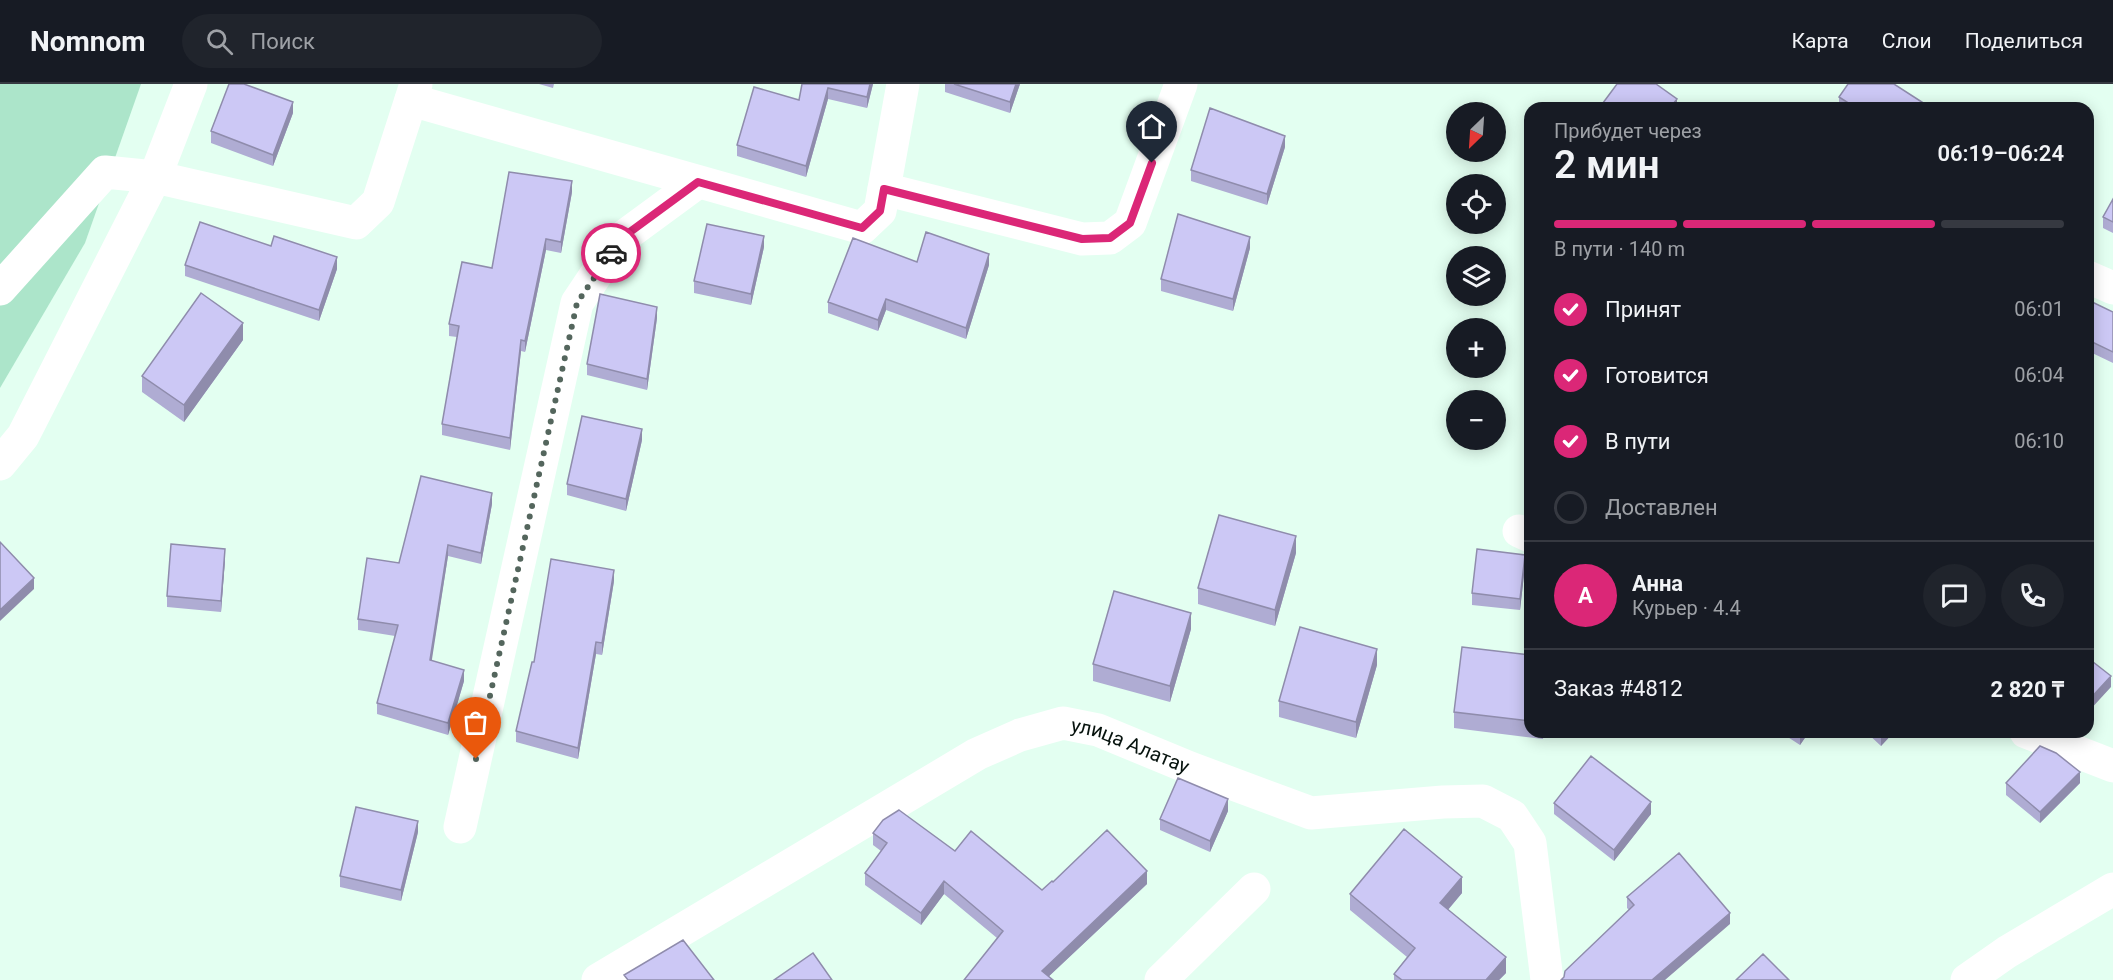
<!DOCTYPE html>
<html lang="ru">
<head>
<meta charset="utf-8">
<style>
  :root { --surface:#171b24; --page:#20242c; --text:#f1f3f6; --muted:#9ea1a6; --line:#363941; --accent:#db2777 }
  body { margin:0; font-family:Roboto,sans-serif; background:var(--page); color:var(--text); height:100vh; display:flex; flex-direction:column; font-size:22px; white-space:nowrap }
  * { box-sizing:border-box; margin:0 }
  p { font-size:20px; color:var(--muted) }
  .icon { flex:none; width:33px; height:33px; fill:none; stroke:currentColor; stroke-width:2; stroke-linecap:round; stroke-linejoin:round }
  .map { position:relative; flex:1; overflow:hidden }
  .sheet { position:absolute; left:1524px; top:18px; width:570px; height:636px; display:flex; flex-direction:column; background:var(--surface); border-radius:18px; box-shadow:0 3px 15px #0003 }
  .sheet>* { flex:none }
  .needle { width:39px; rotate:205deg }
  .controls { position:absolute; left:1446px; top:18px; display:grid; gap:12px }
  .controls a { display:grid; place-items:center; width:60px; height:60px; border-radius:50%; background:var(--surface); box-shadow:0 3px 15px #0003; font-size:30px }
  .pin { position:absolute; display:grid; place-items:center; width:51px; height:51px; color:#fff; margin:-62px -26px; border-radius:50% 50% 50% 0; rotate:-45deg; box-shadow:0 0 6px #0007 }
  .pin .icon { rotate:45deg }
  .courier { position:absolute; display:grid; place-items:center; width:60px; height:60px; margin:-30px; border:4px solid #db2777; border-radius:50%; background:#fff; color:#222; box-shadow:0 2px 8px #0007 }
  .head em { font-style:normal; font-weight:600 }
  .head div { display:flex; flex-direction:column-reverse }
  .head { display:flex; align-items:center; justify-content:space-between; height:102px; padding:0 30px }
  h1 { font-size:39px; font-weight:600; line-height:45px }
  .bar { display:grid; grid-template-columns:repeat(4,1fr); gap:9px 6px; align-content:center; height:72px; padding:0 30px }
  .bar i { height:8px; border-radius:4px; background:var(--line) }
  .bar .selected { background:var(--accent) }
  .bar p { grid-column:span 4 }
  .line { display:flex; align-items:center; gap:15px; padding:0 30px; border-top:2px solid var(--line) }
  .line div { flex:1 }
  .round { display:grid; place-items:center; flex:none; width:63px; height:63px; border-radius:32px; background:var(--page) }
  ol { padding:0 30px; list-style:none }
  li { display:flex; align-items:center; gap:18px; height:66px }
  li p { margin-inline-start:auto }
  li .icon { padding:6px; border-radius:50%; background:var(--accent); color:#fff; stroke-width:4 }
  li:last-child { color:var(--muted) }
  li i { width:33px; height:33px; border:3px solid var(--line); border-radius:50% }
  header { display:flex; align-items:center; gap:36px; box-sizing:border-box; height:84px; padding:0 30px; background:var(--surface); border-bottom:2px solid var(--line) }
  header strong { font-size:28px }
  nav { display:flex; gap:33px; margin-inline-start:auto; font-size:21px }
  .search { width:420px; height:54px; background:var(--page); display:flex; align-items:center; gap:15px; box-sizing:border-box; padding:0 21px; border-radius:33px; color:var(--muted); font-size:22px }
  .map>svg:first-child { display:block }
</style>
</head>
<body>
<header>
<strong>Nomnom</strong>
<div class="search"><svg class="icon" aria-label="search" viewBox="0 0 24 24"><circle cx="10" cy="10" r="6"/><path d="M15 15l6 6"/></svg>Поиск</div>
<nav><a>Карта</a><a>Слои</a><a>Поделиться</a></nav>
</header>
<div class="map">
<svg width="2113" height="896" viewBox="0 0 2113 896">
  <rect width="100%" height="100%" fill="#e3fff1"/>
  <path fill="#ace5ca" d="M0 0H141L85 159 0 304Z"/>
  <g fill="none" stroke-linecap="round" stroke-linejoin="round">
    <g stroke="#fff" stroke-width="33">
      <path d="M411 16 862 144 880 127 903 0"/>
      <path d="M884 105 1082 155 1110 154 1130 139 1181 0"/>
      <path d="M2088 193 2113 204"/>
      <path d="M0 205 105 88 155 93 356 139 378 118 416 0"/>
      <path d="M0 380 23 352 155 93 191 0"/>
      <path d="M1519 447 1530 452"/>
      <path d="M2026 648 2113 682"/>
      <path d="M460 743 577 219 619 156 698 98"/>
      <path id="s1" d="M598 896 977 670 1020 651 1063 639 1098 646 1190 684 1311 729 1443 718 1483 717 1512 732 1530 759 1547 896"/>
      <path d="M1161 896 1254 805"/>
      <path d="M1967 896 2007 868 2113 805"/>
    </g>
  </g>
  <path fill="#afacd3" d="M539 0H554L553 4Z
    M802 0H873L867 24 828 15 806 93 737 72V61L799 16Z
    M945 0H1020L1010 29 945 8Z
    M1839 13 1928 24H1839Z
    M293 29 273 82 211 59V47Z
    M1285 63 1267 121 1191 97V86Z
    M572 108 561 169 546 166 525 268 521 267 510 366 442 351V340L457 253 449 252V240L492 184Z
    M2113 115V149L2103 144V133Z
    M764 163 751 221 694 209V197Z
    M1250 164 1233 227 1161 207V195Z
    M917 178 989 181 966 255 886 226 878 247 828 229V218Z
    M185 181 337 185 319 237 185 192Z
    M2088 216 2113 228V279L2088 267Z
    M657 234 647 306 587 291V280Z
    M243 256 184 338 142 308V292Z
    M642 356 626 427 567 411V400Z
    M492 420 481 480 448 472 431 577 464 597 448 651 377 630V619L395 552 358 546V535L399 479Z
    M1296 469 1275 542 1198 520V504Z
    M225 476 221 528 167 523V512Z
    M1525 482 1520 526 1472 521V509Z
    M614 497 602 571 596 570 578 675 516 658V647L534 578Z
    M1191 545 1170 618 1093 597V580Z
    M1530 571V648H1544L1543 655 1454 644V628Z
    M1377 581 1356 654 1279 633V617Z
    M1780 648H1809L1800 661Z
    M1866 648H1894L1881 662Z
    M2006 699H2080L2040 739 2006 711Z
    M1554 719 1651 730 1614 777 1554 730Z
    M1228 727 1210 768 1160 746V735Z
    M418 748 401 817 340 803V792Z
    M873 749 955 767 1042 806 1053 798 1147 800 1049 892 997 854 944 810 921 841 865 801V789L881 767 873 761Z
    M1462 809 1448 826 1506 889 1499 896H1394V890L1407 873 1350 826V810Z
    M1627 813 1730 840 1629 826 1627 824Z"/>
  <path fill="#8f8cac" d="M870 0H873L867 24V13Z
    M1016 0H1020L1010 29V18Z
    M828 4V15L806 93V82Z
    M1677 15V24H1670Z
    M293 18V29L273 82V71Z
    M1285 52V63L1267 121V110Z
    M572 97V108L561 169V158Z
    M764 152V163L751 221V210Z
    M1250 153V164L1233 227V215Z
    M546 155V166L525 268V257Z
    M989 170V181L966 255V244Z
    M337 173V185L319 237V226Z
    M886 215V226L878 247V236Z
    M657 223V234L647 306V295Z
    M243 239V256L184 338V321Z
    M521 256V267L510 366V354Z
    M642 345V356L626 427V415Z
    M492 409V420L481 480V469Z
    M1296 452V469L1275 542V526Z
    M448 461V472L430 588V576Z
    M225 465V476L221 528V517Z
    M1525 471V482L1520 526V515Z
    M614 486V497L602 571V559Z
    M34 494V505L0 537V526Z
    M1191 529V545L1170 618V602Z
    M596 558V570L578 675V664Z
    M1377 565V581L1356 654V638Z
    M464 586V597L448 651V639Z
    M2111 592V603L2088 628V617Z
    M1801 648H1809L1800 661V650Z
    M1883 648H1894L1881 662V650Z
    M2080 688V699L2040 739V728Z
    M1228 715V727L1210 768V757Z
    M1651 718V730L1614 777V766Z
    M418 737V748L401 817V806Z
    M1147 787V800L1045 896 1042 887Z
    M1462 793V809L1440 835V819Z
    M944 797V810L921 841V829Z
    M1730 829V840L1665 896H1652Z
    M1506 873V889L1499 896H1486Z"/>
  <path fill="#ccc8f5" stroke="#8f8cac" stroke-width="1.5" d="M229 0H244L293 18 273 71 211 47Z
    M802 0H870L867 13 828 4 806 82 737 61 754 3 799 16Z
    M954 0H1016L1010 18Z
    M1617 0H1656L1677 15 1670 24H1601L1600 23Z
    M1848 0H1894L1928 22 1926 24H1856L1839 13Z
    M1210 24 1285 52 1267 110 1191 86Z
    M509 88 572 97 561 158 546 155 525 257 521 256 510 354 442 340 459 242 449 240 462 178 492 184Z
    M2113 115V138L2103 133Z
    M1178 130 1250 153 1233 215 1161 195Z
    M200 138 271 162 274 152 337 173 319 226 185 181Z
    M707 140 764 152 751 210 694 197Z
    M926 148 989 170 966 244 886 215 878 236 828 218 853 154 917 178Z
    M201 209 243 239 184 321 142 292Z
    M600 210 657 223 647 295 587 280Z
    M2088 216 2113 228V268L2088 256Z
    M582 332 642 345 626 415 567 400Z
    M421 392 492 409 481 469 448 461 430 576 464 586 448 639 377 619 398 541 358 535 367 474 399 479Z
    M1219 431 1296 452 1275 526 1198 504Z
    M0 458 34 494 0 526Z
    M171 460 225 465 221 517 167 512Z
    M1477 465 1525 471 1520 515 1472 509Z
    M551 475 614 486 602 559 596 558 578 664 516 647 532 578H534Z
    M1114 507 1191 529 1170 602 1093 580Z
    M1300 543 1377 565 1356 638 1279 617Z
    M1462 563 1530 571V637L1454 628Z
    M2088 574 2111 592 2088 617Z
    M2040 662 2056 669 2080 688 2040 728 2006 699Z
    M1591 672 1651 718 1614 766 1554 719Z
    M1178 694 1228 715 1210 757 1160 735Z
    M356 723 418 737 401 806 340 792Z
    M899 726 955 767 971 747 1042 806 1052 797 1053 798 1107 746 1147 787 1042 887 1053 896H964L1003 847 944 797 921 829 865 789 887 759 873 749 883 736Z
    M1404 745 1462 793 1440 819 1506 873 1486 896H1402L1394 890 1415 864 1350 810Z
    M1679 769 1730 829 1652 896H1561L1564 893 1565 887 1634 821 1627 813Z
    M683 856 714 896H628L624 891Z
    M813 869 832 896H774Z
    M1763 870 1789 896H1736Z"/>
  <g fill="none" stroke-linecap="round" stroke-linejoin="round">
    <path stroke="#54665d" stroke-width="6" stroke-dasharray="0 10.8" d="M476 675 577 219 611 169"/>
    <path stroke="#db2777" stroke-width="8" d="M611 169 619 156 698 98 862 144 880 127 884 105 1082 155 1110 154 1130 139 1152 79"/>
  </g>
  <g text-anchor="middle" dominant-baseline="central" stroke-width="6" stroke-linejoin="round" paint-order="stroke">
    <g font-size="20" fill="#07130e" stroke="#fff">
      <text stroke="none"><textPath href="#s1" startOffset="604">улица Алатау</textPath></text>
    </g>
  </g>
</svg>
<div class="controls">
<a><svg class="needle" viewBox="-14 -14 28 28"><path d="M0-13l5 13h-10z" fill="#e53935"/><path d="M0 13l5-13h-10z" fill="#9ea1a6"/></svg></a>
<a><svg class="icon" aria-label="locate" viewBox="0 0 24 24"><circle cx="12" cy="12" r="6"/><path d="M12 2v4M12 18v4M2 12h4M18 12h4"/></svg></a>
<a><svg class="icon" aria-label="layers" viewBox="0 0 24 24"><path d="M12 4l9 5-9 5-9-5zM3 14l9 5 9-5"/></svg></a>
<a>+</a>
<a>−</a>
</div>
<div class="pin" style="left:476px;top:675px;background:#ea580c"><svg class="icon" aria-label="bag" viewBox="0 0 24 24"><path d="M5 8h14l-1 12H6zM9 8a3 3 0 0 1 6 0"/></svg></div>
<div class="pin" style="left:1152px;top:79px;background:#1f2937"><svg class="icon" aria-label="home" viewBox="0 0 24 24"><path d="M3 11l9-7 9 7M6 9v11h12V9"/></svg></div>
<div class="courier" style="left:611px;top:169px"><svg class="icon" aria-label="car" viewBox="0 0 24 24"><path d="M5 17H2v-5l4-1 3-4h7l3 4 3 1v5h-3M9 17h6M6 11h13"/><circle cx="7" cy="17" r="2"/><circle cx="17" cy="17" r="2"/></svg></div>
<section class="sheet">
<div class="head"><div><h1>2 мин</h1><p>Прибудет через</p></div><em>06:19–06:24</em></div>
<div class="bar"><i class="selected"></i><i class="selected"></i><i class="selected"></i><i></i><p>В пути · 140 m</p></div>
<ol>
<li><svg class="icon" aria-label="check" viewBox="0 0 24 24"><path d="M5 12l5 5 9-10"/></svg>Принят<p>06:01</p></li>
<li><svg class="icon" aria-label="check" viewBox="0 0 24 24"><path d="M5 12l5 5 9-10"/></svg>Готовится<p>06:04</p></li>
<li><svg class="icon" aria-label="check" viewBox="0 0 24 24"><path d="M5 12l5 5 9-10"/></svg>В пути<p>06:10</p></li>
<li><i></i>Доставлен</li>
</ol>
<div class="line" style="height:108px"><b class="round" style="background:var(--accent);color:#fff">А</b><div><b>Анна</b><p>Курьер · 4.4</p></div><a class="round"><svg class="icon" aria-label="chat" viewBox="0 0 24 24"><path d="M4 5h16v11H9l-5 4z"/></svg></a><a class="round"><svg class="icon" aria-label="phone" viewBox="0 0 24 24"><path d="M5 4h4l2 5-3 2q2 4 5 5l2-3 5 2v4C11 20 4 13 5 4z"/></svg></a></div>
<div class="line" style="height:78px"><div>Заказ #4812</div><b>2 820 ₸</b></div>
</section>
</div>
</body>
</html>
